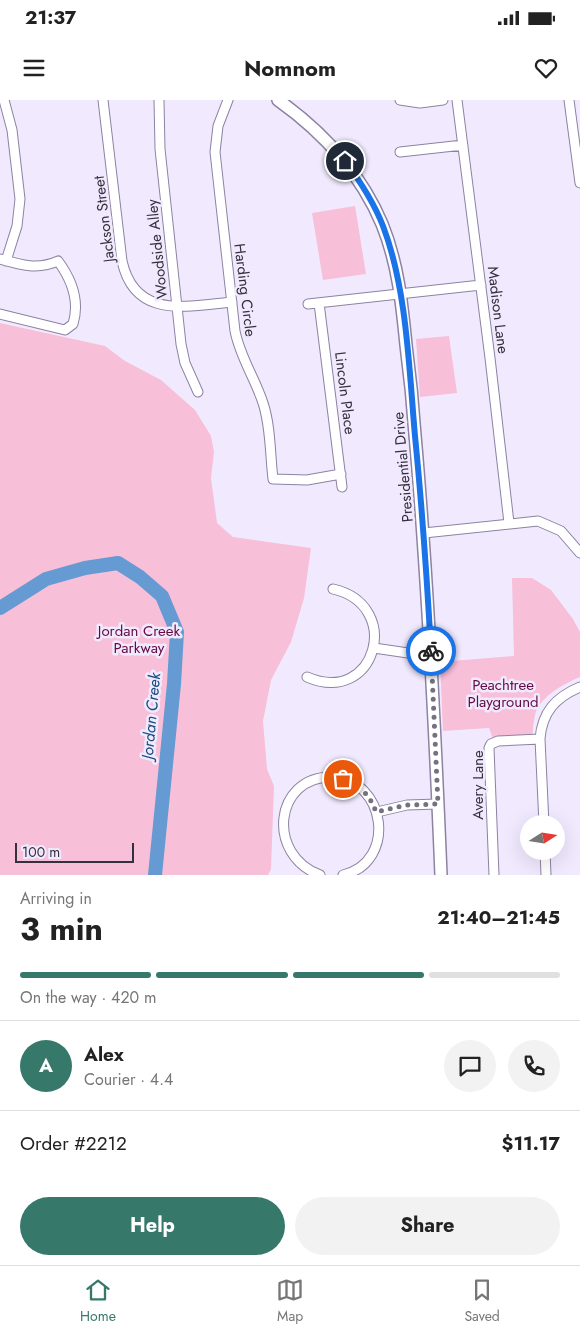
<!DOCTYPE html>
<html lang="en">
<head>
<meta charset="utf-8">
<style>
  :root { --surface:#fff; --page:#f2f2f2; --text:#222; --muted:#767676; --line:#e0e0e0; --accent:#36796b }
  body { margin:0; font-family:Jost,sans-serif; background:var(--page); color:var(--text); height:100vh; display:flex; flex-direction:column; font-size:19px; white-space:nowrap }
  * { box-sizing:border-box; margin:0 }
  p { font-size:16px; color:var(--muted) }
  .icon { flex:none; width:28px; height:28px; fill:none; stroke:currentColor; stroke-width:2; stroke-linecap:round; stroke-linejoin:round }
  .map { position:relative; height:775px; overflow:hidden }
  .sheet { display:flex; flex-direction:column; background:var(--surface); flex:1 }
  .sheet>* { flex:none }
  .needle { width:32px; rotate:78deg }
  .controls { position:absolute; left:520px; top:715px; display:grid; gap:10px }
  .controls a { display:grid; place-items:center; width:45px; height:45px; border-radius:50%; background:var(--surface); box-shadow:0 5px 20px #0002; font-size:25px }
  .scale { position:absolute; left:15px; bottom:12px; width:119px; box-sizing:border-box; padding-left:5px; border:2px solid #34303d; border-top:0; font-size:14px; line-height:18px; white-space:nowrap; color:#34303d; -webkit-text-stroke:4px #f1eaff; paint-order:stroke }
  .pin { position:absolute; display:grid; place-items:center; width:42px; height:42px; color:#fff; margin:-21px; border:2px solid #fff; border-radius:50%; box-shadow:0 1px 5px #0007 }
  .courier { position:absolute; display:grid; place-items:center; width:50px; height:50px; margin:-25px; border:4px solid #1a73e8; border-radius:50%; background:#fff; color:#222; box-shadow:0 1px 6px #0007 }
  .overview em { font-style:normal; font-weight:700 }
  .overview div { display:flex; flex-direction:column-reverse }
  .overview { display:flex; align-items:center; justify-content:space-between; height:85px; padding:0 20px }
  h1 { font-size:32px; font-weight:700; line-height:38px }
  .bar { display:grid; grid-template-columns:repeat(4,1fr); gap:8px 5px; align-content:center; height:60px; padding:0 20px }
  .bar i { height:6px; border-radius:4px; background:var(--line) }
  .bar .current { background:var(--accent) }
  .bar p { grid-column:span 4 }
  .line { display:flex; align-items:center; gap:12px; padding:0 20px; border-top:1px solid var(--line) }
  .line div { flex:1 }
  .round { display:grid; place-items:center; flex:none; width:52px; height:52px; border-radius:26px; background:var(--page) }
  .action { display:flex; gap:10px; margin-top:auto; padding:10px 20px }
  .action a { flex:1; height:58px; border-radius:30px; background:var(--accent); color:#fff; font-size:20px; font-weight:700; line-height:58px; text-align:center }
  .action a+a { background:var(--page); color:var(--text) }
  .status { display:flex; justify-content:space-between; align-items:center; height:35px; padding:0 25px; background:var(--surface); direction:ltr }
  .status svg { height:14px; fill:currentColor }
  header { display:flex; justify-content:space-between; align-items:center; height:65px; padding:0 20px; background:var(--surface); font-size:22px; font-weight:700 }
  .dock { display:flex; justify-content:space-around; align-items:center; height:70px; border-top:1px solid var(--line); background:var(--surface); font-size:14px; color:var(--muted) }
  .dock a { display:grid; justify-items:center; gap:2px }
  .dock .current { color:var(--accent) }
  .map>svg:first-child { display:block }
</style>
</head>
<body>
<div class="status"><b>21:37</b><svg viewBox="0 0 49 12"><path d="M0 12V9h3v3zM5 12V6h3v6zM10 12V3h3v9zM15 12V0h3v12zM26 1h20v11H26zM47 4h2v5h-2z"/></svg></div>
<header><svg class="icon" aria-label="menu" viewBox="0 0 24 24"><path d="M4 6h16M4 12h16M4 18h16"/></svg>Nomnom<svg class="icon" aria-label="heart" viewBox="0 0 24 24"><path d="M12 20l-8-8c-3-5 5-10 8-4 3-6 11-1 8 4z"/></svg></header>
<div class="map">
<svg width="580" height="775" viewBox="0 0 580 775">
  <rect width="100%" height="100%" fill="#f1eaff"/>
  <path fill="#f7bfd8" d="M355 106 366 174 323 180 312 113Z
    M0 223 105 246 125 261 161 280 195 310 211 336 214 352 211 378 217 423 233 437 311 448 304 498 291 542 271 580 263 621 267 669 274 686 271 769 268 775H0Z
    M449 236 457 293 420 297 416 239Z
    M512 478H532L551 490 573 519 580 532V577C564 584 540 596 535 615 533 623 533 631 532 639L494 642 489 628 443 631 440 562 514 556Z"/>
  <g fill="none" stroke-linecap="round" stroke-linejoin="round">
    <path stroke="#669ad2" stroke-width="14" d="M0 508 46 479 85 468 118 463 140 477 162 496 177 532 174 584 155 775"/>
    <g stroke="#8d82a1" stroke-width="11">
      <path id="street" d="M4 0 12 30 20 99 17 126 6 161
        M103 0 122 161C135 220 187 206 232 202
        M159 0 160 49 181 244 185 263 198 292
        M228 0 218 26 215 52 235 231C240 257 255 278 263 303 271 327 270 355 273 379L307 380 341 374
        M400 0 420 3 443 0
        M457 0 490 258 509 423
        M569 0 580 83
        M400 52 463 45
        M0 159C21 165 38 170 58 161 72 180 80 201 73 224L65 230 0 214
        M319 203 342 387
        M308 204 481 185
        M424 433 538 421 561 431 580 453
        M374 548 408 553 431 552
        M307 577C376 607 404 505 333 489
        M377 712 407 705 438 704
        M544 724 540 639C542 612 556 597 580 587
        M545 751 546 775
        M320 775C266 755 274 677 331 677 386 678 398 762 343 775
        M494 775 489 648 491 644 498 641 540 639"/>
    </g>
    <g stroke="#8d82a1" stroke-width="14">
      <path id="secondary" d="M278 0C323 32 360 72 382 124 398 163 402 204 406 245 410 275 413 305 415 335 428 482 435 628 441 775"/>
    </g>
    <use href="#street" stroke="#fff" stroke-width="9"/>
    <use href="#secondary" stroke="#fff" stroke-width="11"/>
  </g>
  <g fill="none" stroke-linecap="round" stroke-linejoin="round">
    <path stroke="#767181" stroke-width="5" stroke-dasharray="0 9" d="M343 679C360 685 370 695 376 712L407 705 438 704 431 551"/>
    <path stroke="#1a73e8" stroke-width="6" d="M345 61C360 81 374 103 383 126 407 189 409 269 415 336 422 407 427 479 431 551"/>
  </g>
  <g text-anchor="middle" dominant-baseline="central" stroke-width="5" stroke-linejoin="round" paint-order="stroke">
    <g font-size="15" fill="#34303d" stroke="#f1eaff">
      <text transform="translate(104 119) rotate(-97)">Jackson Street</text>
      <text transform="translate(157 149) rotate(-96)">Woodside Alley</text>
      <text transform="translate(245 190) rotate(83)">Harding Circle</text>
      <text transform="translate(498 210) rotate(83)">Madison Lane</text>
      <text transform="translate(345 293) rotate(83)">Lincoln Place</text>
      <text transform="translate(403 367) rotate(-95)">Presidential Drive</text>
      <text transform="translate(478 685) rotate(-90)">Avery Lane</text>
    </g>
    <g font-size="15" fill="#640a40" stroke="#f1eaff">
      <text x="139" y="531">Jordan Creek<tspan x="139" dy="17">Parkway</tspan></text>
      <text x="503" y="585">Peachtree<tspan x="503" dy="17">Playground</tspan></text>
    </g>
    <g font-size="16" font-style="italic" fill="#164c81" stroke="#f1eaff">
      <text transform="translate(151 616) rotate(-85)">Jordan Creek</text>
    </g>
  </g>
</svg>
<div class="controls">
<a><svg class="needle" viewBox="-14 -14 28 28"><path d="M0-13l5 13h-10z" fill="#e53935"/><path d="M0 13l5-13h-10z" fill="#767676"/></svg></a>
</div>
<div class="scale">100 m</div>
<div class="pin" style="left:343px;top:679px;background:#ea580c"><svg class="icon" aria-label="bag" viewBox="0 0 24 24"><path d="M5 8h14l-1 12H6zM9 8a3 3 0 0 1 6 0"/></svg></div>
<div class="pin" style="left:345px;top:61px;background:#1f2937"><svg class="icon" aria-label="home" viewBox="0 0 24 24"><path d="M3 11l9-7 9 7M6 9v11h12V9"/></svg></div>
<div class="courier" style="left:431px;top:551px"><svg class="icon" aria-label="bike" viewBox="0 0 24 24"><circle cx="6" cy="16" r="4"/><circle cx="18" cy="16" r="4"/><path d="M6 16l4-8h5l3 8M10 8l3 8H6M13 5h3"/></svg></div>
</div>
<section class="sheet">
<div class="overview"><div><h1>3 min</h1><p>Arriving in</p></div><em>21:40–21:45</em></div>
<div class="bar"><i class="current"></i><i class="current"></i><i class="current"></i><i></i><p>On the way · 420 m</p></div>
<div class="line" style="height:90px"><b class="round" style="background:var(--accent);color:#fff">A</b><div><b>Alex</b><p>Courier · 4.4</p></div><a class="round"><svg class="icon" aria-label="chat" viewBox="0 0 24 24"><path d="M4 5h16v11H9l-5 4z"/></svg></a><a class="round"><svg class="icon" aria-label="phone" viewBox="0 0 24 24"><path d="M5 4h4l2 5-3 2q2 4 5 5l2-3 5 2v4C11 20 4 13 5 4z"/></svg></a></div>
<div class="line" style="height:65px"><div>Order #2212</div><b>$11.17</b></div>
<div class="action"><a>Help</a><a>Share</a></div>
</section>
<nav class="dock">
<a class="current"><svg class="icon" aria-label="home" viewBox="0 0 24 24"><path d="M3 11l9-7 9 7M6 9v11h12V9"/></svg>Home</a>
<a><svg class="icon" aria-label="map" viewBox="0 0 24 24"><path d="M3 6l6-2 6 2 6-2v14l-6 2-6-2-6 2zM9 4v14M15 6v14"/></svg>Map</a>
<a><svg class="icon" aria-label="saved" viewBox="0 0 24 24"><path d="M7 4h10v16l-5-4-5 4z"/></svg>Saved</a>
</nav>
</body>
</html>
